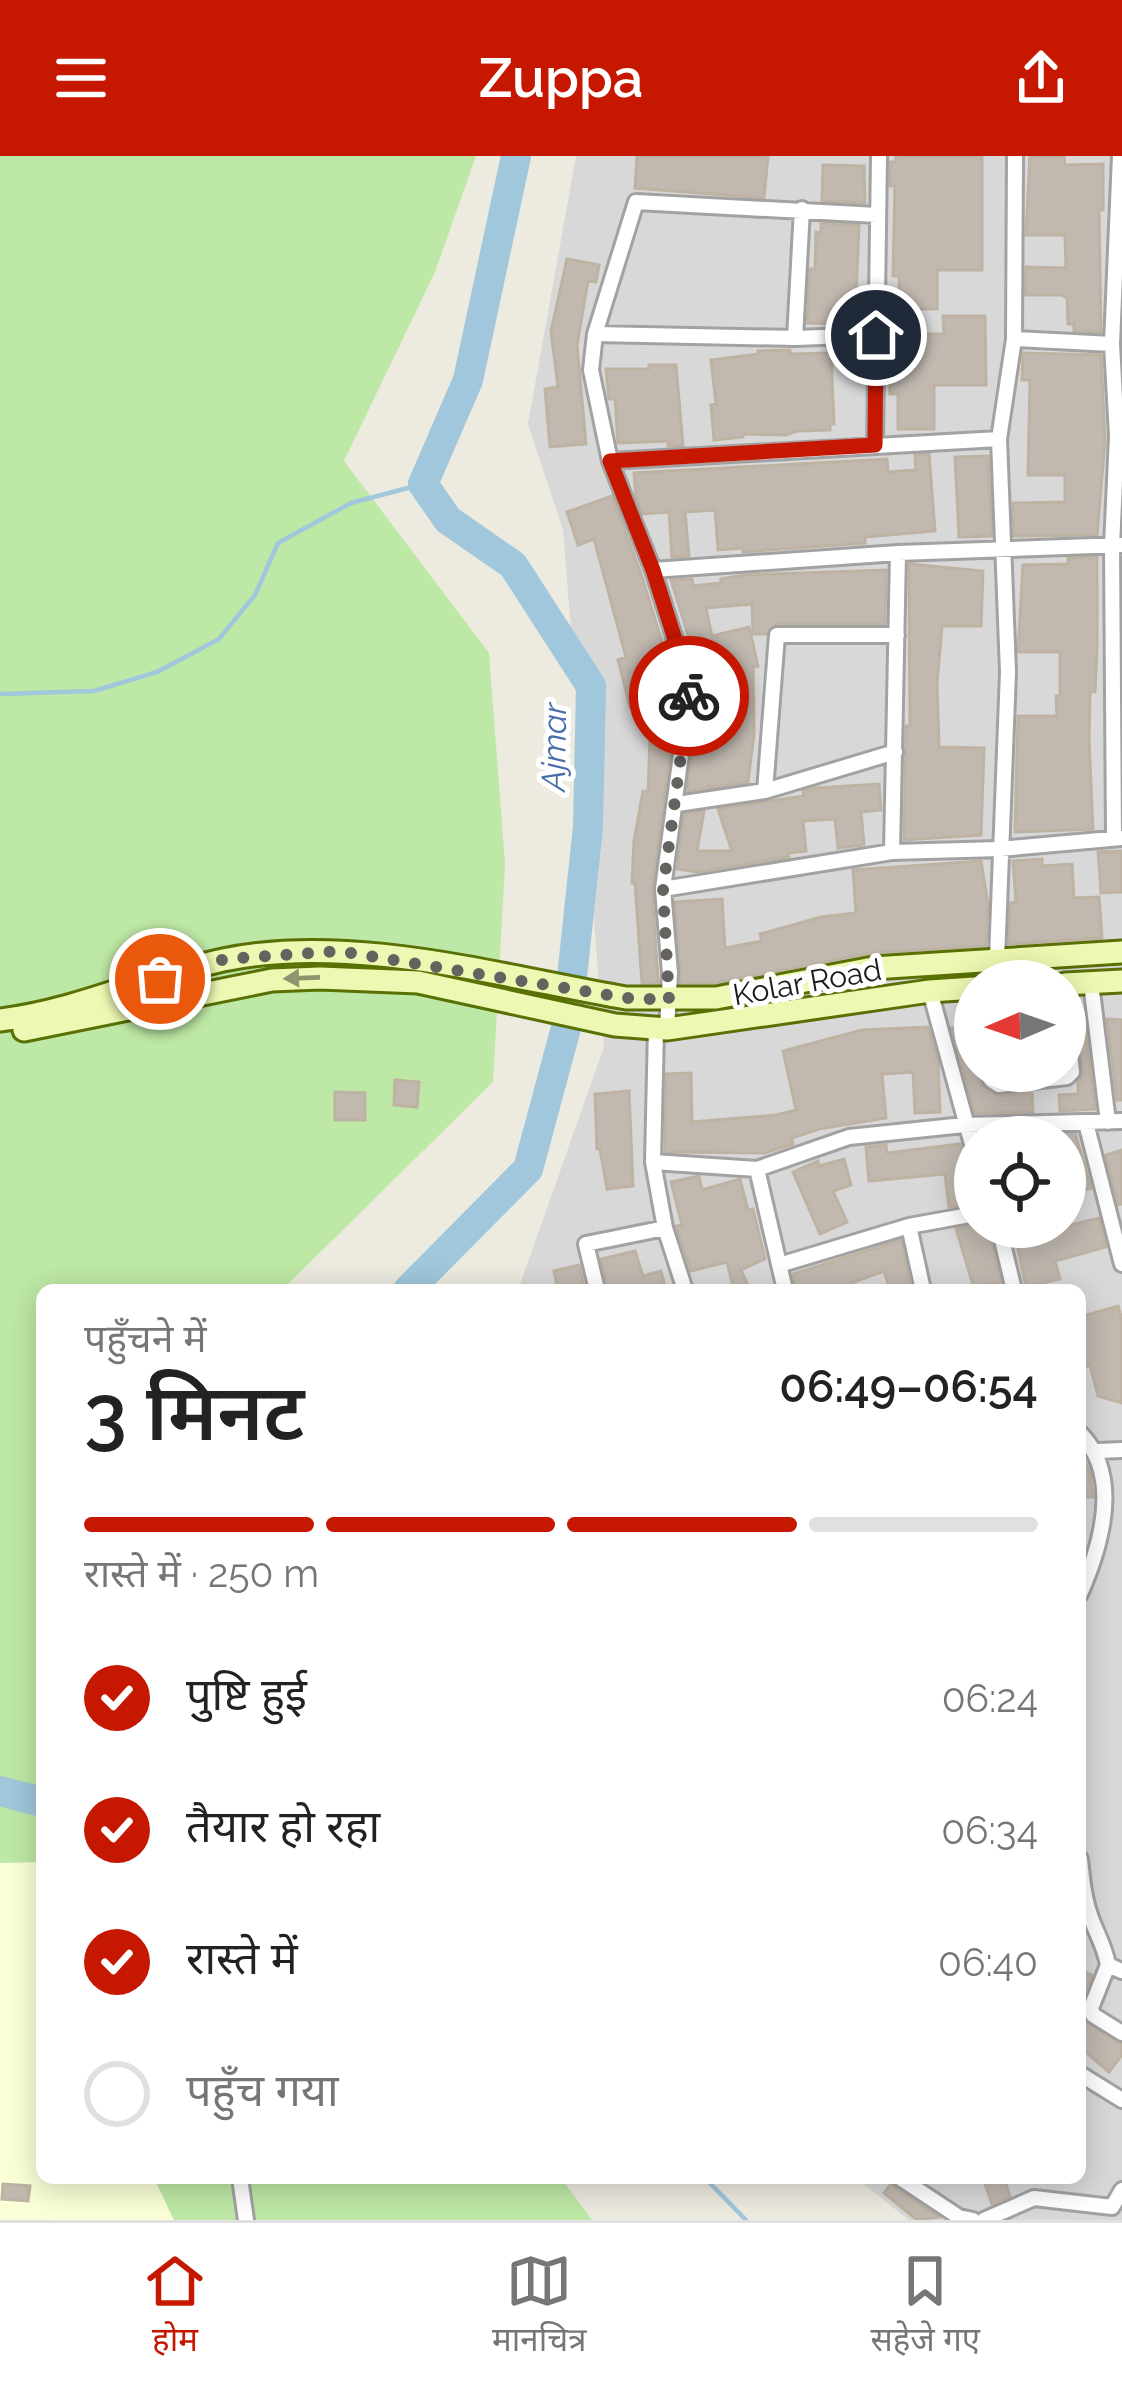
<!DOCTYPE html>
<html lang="hi">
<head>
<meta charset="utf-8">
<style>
  :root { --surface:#fff; --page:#f6f6f6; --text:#222; --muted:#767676; --line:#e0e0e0; --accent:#c61700 }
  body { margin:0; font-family:Raleway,"Noto Sans Devanagari",sans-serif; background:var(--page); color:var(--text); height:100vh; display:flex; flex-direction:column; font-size:45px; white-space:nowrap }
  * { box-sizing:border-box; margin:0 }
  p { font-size:39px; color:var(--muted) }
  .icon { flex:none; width:66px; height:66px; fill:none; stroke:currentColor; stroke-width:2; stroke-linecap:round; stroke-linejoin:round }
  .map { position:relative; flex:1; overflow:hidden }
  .panel { position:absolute; left:36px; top:1128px; width:1050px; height:900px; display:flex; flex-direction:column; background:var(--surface); border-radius:18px; box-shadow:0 6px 30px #0003 }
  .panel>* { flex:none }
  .needle { width:78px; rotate:268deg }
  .controls { position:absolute; left:954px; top:804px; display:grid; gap:24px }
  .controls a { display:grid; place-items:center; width:132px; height:132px; border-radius:50%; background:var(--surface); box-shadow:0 6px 30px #0003; font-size:60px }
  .pin { position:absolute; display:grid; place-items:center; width:102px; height:102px; color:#fff; margin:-51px; border:6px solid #fff; border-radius:50%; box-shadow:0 3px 12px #0007 }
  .courier { position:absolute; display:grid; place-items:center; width:120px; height:120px; margin:-60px; border:9px solid #c61700; border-radius:50%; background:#fff; color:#222; box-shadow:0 3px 15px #0007 }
  .overview em { font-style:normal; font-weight:600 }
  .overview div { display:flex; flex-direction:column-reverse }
  .overview { display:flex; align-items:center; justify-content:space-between; height:204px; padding:0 48px }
  h1 { font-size:78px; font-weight:600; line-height:90px }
  .bar { display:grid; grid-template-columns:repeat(4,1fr); gap:18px 12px; align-content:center; height:144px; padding:0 48px }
  .bar i { height:15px; border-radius:9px; background:var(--line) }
  .bar .current { background:var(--accent) }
  .bar p { grid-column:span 4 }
  ol { padding:0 48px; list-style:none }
  li { display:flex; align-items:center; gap:36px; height:132px }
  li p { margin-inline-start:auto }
  li .icon { padding:12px; border-radius:50%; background:var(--accent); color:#fff; stroke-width:4 }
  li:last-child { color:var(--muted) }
  li i { width:66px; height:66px; border:6px solid var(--line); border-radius:50% }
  header { display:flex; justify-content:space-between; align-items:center; height:156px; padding:0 48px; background:var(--accent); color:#fff; font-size:54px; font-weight:600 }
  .dock { display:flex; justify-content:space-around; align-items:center; height:168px; border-top:3px solid var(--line); background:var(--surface); font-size:33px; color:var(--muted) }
  .dock a { display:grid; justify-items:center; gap:6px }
  .dock .current { color:var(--accent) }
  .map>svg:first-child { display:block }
</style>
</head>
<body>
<header><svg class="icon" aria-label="menu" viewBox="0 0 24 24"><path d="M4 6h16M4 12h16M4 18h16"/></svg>Zuppa<svg class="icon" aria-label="share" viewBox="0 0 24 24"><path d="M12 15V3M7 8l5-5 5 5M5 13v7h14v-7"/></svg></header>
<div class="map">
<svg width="1122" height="2064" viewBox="0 0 1122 2064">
  <rect width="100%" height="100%" fill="#edeae0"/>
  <path fill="#d9d8d8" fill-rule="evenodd" d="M576 0H1122V2064H909L856 2022H1080V1134H518L604 891 563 374 528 268ZM975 825H1065V915H975ZM975 981H1065V1071H975Z"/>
  <path fill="#faffd7" d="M42 1706V2022H154L174 2064H0V1707Z"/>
  <path fill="#bee8a5" d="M0 0H476L435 116 344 305 489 497 505 708 493 926 282 1134H42V1706L0 1707Z
    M154 2022H561L592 2064H174Z"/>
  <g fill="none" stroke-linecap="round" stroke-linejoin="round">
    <path stroke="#a0c7db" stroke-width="4.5" d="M0 538 94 535 157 516 219 483 255 439 278 387 351 347 423 328
      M705 2022 746 2064"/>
    <path stroke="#a0c7db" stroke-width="30" d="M408 1134 528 1013 567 868 588 671 591 530 513 409 448 364 423 328 468 224 516 0
      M0 1635 42 1646"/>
  </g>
  <path fill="#c1b9b0" stroke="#beb2a3" stroke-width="3" d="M637 0H768L764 42 635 32Z
    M896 0H982V114H937V153H900L899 120H893L895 30H890V6H896Z
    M1030 0H1064L1065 9 1103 8V54H1099L1101 176 1074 175V168H1068L1067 142 1062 139H1025L1026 111 1066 112 1065 79H1026Z
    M823 9 864 10 865 47 822 45Z
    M821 67 859 69 855 168 807 167 810 113H815L816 76 821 77Z
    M567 103 599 109 596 126 588 125 577 189 586 288 550 291 545 233 558 231 551 175Z
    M943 160H985L986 229H934V273H898V238H890L888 178H944Z
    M790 194V198L831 197 834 268H830V274L797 275 786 279 743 278V281L714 284 711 249 716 248 711 204 758 198V195Z
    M1023 197 1101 199 1105 285 1097 379 1014 380 1013 347 1065 346V319H1028L1030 224H1022Z
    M649 209H676L683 290H668V285L618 287 615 243H609L606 213H649Z
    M929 298 935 375 865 381V387L743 396V392L718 394 715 354 685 356 689 400 672 401 669 356 643 358 636 340 634 317 887 303 888 316 916 314 915 299Z
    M988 300 992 380 959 381 955 301Z
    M612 340 642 421 678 538 630 551 618 504 626 501 594 383 578 389 567 356Z
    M1097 401V493L1095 536H1090L1089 584 1093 673 1015 676 1018 560H1057L1056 540H1060V496H1018L1023 409 1068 408V402Z
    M909 408 983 415 981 470H942L937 527 939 591 984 592 981 679 904 684 906 570H910Z
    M886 414 885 468H777L766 478H753L752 448 706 452 712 480 749 471 758 510 753 511 754 578 748 626 710 632 709 628 708 632 687 635 697 564 725 566V559L729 560 730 517 702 524 671 424 692 423 693 430 721 427V423L744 419Z
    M650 582 672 583 652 732 658 827H642L635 727H632L634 685 643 635 648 636Z
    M879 628 881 654 861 656 864 689 838 692 835 663 803 665 806 695 788 697 789 701 697 716 677 713 684 658 704 655 697 695H732L718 653 804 640 803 635 815 632Z
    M1122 695V736L1101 737 1098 696Z
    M1042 703V710L1072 708 1074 742 1099 741 1102 782 1009 788 1010 747 1016 746 1013 705Z
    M981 705 988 748 986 790 870 797 715 827H681L675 746 722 743 725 792 762 785 760 778 821 761 856 757 853 714Z
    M1077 862H1084L1095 953 1060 955 1059 939 1078 938V926L1083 919Z
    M1107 863 1122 864V944H1117Z
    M966 868 972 889H975V915L981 929 999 940 1032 937 1033 956 975 957 952 872Z
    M928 871 938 905 940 956 915 957 913 916 882 918 886 962 819 973 792 982 793 988 765 997 665 996 666 918 691 917 692 966 776 959 796 954 783 895 862 874Z
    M395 924 419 926 417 951 394 949Z
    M629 935 633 1030 607 1033 600 993H597L595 938Z
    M335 936 365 937V964H335Z
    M1075 977 1091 1032 1065 1040V978Z
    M960 988 973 1047 949 1051 945 1018 869 1025 866 991 886 989 887 997Z
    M1122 994V1048L1118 1049 1106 999Z
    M844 1003 851 1029 833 1035 847 1066 820 1078 793 1016 818 1005 819 1010Z
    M699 1020 702 1034 740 1023 748 1054 753 1053 765 1103 741 1114 750 1134H734L727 1106 691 1115 676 1070 682 1069 671 1026Z
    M1099 1062 1106 1091 1055 1105 1060 1123 1026 1131 1014 1074 1051 1071V1074Z
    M975 1069 988 1071 1001 1126 974 1132 956 1073Z
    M901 1084 911 1134H890L884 1115 832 1134H796L793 1118Z
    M635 1095 643 1120 661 1115 666 1134H608L601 1103Z
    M579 1109 585 1134H558L554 1115Z
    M1118 1150 1122 1163V1247L1098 1240 1090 1209 1080 1212V1161Z
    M1080 1296 1090 1316 1093 1341H1080Z
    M1080 1814 1092 1819 1080 1849 1083 1864 1122 1888V1899L1109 1916 1080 1891Z
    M983 2022H1004L1010 2040 992 2048Z
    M3 2028 30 2030 28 2045 2 2043Z
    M891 2028 894 2031 939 2061 917 2064 884 2037Z"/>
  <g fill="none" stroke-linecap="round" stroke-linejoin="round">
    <g stroke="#a2a2a2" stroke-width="20">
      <path id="street" d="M595 178 795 182 876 179
        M795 182 802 53
        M1014 183 1112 188
        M875 289 879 0
        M610 305 999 283
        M653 414 898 397 1122 389
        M765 635 777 479H897
        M677 648 765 635 895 596
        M1114 682 1112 390 1117 280 1112 188 1120 0
        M892 696 898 397
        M663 733 892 696 1000 693 1122 682
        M997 803 1008 516 999 283 1014 183 1015 0
        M1091 827 1108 966
        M930 835 975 999
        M656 871 653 1006 665 1072 685 1134
        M667 873 670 817 663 733 690 531 653 414 610 305 591 214 595 178 636 46 877 59
        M988 915 991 924 999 929 1067 921 1072 916 1065 851
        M1086 967 1122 1108
        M653 1006 757 1013 849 981 964 969 1122 965
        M757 1013 785 1134
        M909 1070 923 1134
        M999 1071 1014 1134
        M779 1109 909 1070 975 1058
        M597 1134 586 1088 665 1072
        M1080 1277C1122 1320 1102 1388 1080 1438
        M1098 1295 1122 1294
        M1080 1703C1082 1723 1084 1743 1091 1762 1097 1779 1105 1791 1108 1809L1122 1815
        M1108 1809 1091 1852 1093 1859 1122 1877
        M1080 1918 1122 1944
        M240 2022 246 2064
        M900 2022 959 2061 973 2064
        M984 2064 1034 2042 1112 2051 1122 2034"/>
    </g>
    <g stroke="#587004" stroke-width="27">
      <path id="secondary" d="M1065 828 1122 825
        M0 864C77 855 147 820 223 804 351 777 499 820 626 842H716L873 812 1122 796
        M24 874 272 824 320 822 418 826 615 869 667 873 930 835 975 832"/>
    </g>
    <use href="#street" stroke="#fff" stroke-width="14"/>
    <use href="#secondary" stroke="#edf9b2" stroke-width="21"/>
  </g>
  <defs><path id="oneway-solid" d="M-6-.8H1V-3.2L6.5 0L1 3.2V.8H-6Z" transform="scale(3)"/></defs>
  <use fill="#8e956e" href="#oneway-solid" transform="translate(302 822) rotate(178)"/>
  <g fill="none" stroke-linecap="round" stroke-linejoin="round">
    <path stroke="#646360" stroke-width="12" stroke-dasharray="0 21.6" d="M160 823 225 803 339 795 626 842 669 844 663 733 689 540"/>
    <path stroke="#c61700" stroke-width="15" d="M689 540 690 531 653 414 610 305 875 289 876 179"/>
  </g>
  <g text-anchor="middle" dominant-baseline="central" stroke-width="10" stroke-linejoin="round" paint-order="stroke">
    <g font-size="30" fill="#1b1b1b" stroke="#fff">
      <text transform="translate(807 826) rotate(-10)">Kolar Road</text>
    </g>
    <g font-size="33" font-style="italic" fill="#486eaa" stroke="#fff">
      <text transform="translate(554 591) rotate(-89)">Ajmar</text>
    </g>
  </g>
</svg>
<div class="controls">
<a><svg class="needle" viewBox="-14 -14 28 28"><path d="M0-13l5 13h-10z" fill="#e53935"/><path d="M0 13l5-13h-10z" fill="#767676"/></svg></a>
<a><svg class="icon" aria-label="locate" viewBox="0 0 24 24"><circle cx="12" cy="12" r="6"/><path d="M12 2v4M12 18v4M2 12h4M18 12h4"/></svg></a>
</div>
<div class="pin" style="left:160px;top:823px;background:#ea580c"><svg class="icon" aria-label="bag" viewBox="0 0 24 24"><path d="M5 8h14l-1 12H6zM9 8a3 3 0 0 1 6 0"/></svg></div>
<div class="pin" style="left:876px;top:179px;background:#1f2937"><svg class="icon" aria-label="home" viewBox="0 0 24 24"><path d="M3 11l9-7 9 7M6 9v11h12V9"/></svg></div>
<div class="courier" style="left:689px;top:540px"><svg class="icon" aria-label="bike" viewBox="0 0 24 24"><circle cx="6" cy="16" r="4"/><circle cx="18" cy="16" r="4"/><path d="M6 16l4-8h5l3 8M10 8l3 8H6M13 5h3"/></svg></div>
<section class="panel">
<div class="overview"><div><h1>3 मिनट</h1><p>पहुँचने में</p></div><em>06:49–06:54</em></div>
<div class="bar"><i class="current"></i><i class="current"></i><i class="current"></i><i></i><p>रास्ते में · 250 m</p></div>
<ol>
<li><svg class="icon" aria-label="check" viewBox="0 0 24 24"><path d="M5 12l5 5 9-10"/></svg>पुष्टि हुई<p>06:24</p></li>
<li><svg class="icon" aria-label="check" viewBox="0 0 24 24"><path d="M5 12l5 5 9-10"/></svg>तैयार हो रहा<p>06:34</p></li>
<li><svg class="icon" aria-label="check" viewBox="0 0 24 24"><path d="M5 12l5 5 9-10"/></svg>रास्ते में<p>06:40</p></li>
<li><i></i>पहुँच गया</li>
</ol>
</section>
</div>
<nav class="dock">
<a class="current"><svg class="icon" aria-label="home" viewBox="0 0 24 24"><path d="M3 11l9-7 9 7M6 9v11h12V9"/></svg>होम</a>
<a><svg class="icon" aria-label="map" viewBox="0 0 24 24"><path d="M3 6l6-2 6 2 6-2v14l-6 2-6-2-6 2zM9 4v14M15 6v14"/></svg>मानचित्र</a>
<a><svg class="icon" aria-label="saved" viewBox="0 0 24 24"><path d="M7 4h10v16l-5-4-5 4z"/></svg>सहेजे गए</a>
</nav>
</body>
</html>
